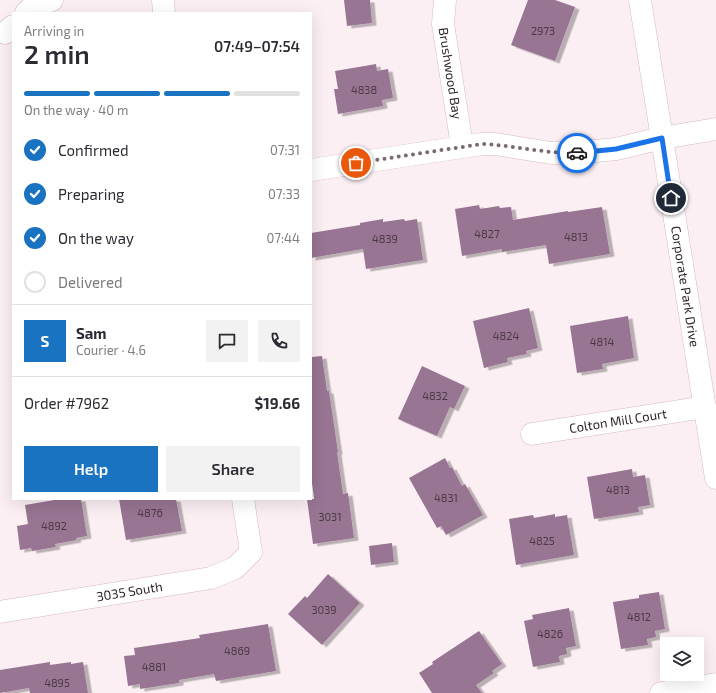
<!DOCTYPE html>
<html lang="en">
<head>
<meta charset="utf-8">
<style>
  :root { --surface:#fff; --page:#f2f2f3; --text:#2b2b33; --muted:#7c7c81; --line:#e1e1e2; --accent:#1973c0 }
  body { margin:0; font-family:"Exo 2",sans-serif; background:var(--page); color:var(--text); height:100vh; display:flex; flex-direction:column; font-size:15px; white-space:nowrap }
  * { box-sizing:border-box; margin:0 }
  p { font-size:13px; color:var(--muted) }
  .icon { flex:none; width:22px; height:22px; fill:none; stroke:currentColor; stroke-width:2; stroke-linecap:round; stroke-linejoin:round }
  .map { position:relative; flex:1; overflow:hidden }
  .side { position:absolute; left:12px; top:12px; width:300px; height:488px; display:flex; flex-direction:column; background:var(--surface); border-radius:0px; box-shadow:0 4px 16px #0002 }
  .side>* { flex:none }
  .fabs { position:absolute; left:660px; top:637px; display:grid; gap:8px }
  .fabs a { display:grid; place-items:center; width:44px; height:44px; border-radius:0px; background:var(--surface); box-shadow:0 4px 16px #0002; font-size:20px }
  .pin { position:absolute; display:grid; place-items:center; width:34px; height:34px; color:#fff; margin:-17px; border:2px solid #fff; border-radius:50%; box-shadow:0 1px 4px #0007 }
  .courier { position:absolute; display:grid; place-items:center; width:40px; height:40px; margin:-20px; border:3px solid #1a73e8; border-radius:50%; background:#fff; color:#222; box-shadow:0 1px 5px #0007 }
  .head em { font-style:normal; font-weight:600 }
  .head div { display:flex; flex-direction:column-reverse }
  .head { display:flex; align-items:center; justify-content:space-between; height:68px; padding:0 12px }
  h1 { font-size:26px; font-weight:600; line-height:30px }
  .bar { display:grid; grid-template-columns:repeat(4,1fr); gap:6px 4px; align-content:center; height:48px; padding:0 12px }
  .bar i { height:5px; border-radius:3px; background:var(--line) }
  .bar .current { background:var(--accent) }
  .bar p { grid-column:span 4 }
  .line { display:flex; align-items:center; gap:10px; padding:0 12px; border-top:1px solid var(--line) }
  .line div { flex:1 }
  .round { display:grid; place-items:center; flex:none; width:42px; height:42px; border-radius:0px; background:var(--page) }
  ol { padding:0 12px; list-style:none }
  li { display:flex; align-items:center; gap:12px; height:44px }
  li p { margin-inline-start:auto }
  li .icon { padding:4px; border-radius:50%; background:var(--accent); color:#fff; stroke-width:4 }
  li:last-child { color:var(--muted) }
  li i { width:22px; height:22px; border:2px solid var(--line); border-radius:50% }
  .action { display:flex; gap:8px; margin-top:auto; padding:8px 12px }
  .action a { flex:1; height:46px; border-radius:0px; background:var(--accent); color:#fff; font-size:16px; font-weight:600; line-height:46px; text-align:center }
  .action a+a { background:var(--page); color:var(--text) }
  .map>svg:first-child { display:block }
</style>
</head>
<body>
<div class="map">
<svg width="716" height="693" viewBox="0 0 716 693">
  <defs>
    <filter id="shadow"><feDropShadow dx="4.5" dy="2.5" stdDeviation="0" flood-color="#0004"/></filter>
  </defs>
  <rect width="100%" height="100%" fill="#fceff4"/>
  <path fill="#987593" filter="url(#shadow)" d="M344 0H370L372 23 347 26Z
    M528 0H555L575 7 555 61 511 45Z
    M376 64 377 71 388 69 393 98 382 100 383 106 338 114 334 89H338L335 71Z
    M479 205 480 209 499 206 500 208 511 207 513 220 568 211V212L602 207 610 254 549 264 546 245 502 252V249L462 256 455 209Z
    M383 219V222L404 219 405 221 417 219 423 260 366 269 363 249 311 258V233L360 225V223Z
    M529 308 538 348 526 351 527 354 507 358 508 362 484 368 473 321Z
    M628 316 634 358 602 364 603 369 577 373 570 326Z
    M322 356 327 391H329L338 452H337L343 494 348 493 354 538 313 544 307 499H314L311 475V357Z
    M422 366 465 386 454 409 450 407 437 436 398 419Z
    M445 458 450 468 452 467 462 486 465 484 483 515 446 535 441 526 437 528 409 478Z
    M632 469 633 477 645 475 650 505 638 507 639 512 594 519 587 477Z
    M60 499H81L87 536 76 538 77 540 55 544 56 547 32 551 31 548 20 550 17 526 28 524 25 505Z
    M119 499H176L182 531 126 540Z
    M555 514V517L567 515 574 555 516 565 509 519 533 515 534 518Z
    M392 543 394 562 371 565 369 546Z
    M328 574 360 603 322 645 288 614 305 596 307 598Z
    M659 592 665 629 655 631 656 637 647 639 648 645 621 649 613 602 639 598V595Z
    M569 608 576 646 566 648 567 654 559 656 560 662 533 667 524 621 533 619 532 615Z
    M268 624 276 671 216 681 214 674 179 680V683L140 689V684L128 686 124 656 135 655 134 648 200 638 199 635Z
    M479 631 502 664 492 671 494 673 476 685 482 693H432L419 673 433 664 432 662Z
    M50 662V665L71 662V664L83 662 88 693H30L29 688 0 693V670Z"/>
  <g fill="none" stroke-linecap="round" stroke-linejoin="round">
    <g stroke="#d6b9c5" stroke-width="23">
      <g id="street">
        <path d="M163 0 164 13"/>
        <path id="s1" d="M445 0 443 24 462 146"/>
        <path d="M26 13 30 9 52 0"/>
        <path d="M5 33 13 26"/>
        <path d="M311 170 482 144H495L551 153 586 152 616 149 662 138 716 129"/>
        <path id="s2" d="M532 434 705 407"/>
        <path id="s3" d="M0 612 211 578 235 568 251 552 243 499"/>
        <path d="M661 693 716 684"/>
      </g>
    </g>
    <g stroke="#d6b9c5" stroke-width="23">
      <g id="secondary">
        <path id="s4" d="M640 0 716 478"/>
      </g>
    </g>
    <use href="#street" stroke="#fff" stroke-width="22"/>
    <use href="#secondary" stroke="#fff" stroke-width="22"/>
  </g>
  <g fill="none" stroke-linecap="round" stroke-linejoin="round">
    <path stroke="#786c71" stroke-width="4" stroke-dasharray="0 7.2" d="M356 163 482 144C514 145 545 154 577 153"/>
    <path stroke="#1a73e8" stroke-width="5" d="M577 153 616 149 662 138 671 198"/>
  </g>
  <g text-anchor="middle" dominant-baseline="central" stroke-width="3" stroke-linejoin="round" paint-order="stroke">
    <g font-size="11" fill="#4b3a44">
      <text x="543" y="30">2973</text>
      <text x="364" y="89">4838</text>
      <text x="487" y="233">4827</text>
      <text x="576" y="236">4813</text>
      <text x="385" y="238">4839</text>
      <text x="506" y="335">4824</text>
      <text x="602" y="341">4814</text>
      <text x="435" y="395">4832</text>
      <text x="618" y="489">4813</text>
      <text x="446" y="497">4831</text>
      <text x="150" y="512">4876</text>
      <text x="330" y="516">3031</text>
      <text x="54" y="525">4892</text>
      <text x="542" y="540">4825</text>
      <text x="324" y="609">3039</text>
      <text x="639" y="616">4812</text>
      <text x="550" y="633">4826</text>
      <text x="237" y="650">4869</text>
      <text x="154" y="666">4881</text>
      <text x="57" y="682">4895</text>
    </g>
    <g font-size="13" fill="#31262a" stroke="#fff">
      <text stroke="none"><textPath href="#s1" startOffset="74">Brushwood Bay</textPath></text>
      <text stroke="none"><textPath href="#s4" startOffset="290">Corporate Park Drive</textPath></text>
      <text stroke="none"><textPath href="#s2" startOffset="87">Colton Mill Court</textPath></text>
      <text stroke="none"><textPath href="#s3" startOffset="131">3035 South</textPath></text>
    </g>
  </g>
</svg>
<div class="fabs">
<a><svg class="icon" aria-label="layers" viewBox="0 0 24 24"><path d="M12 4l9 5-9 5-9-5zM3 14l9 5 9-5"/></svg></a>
</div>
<div class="pin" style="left:356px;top:163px;background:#ea580c"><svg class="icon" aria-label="bag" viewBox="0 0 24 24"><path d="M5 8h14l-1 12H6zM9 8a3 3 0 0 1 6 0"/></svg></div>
<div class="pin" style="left:671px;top:198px;background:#1f2937"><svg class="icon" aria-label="home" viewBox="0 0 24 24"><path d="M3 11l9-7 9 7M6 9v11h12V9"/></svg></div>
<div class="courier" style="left:577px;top:153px"><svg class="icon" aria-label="car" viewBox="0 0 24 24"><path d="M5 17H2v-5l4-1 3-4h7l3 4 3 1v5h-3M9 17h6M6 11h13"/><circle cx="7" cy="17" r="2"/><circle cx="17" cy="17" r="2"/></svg></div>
<section class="side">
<div class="head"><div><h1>2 min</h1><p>Arriving in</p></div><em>07:49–07:54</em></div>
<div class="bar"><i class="current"></i><i class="current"></i><i class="current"></i><i></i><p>On the way · 40 m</p></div>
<ol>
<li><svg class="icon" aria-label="check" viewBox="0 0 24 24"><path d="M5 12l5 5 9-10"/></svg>Confirmed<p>07:31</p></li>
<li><svg class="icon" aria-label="check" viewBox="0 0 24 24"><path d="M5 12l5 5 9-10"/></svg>Preparing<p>07:33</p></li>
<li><svg class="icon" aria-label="check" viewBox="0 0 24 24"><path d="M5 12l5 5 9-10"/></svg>On the way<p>07:44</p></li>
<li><i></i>Delivered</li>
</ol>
<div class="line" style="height:72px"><b class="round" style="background:var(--accent);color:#fff">S</b><div><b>Sam</b><p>Courier · 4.6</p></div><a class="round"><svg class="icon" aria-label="chat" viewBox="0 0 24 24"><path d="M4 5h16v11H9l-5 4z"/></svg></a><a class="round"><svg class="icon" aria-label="phone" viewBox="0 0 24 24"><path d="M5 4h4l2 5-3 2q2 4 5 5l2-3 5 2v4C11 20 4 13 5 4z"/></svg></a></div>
<div class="line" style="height:52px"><div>Order #7962</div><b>$19.66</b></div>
<div class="action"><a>Help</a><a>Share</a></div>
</section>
</div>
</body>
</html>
